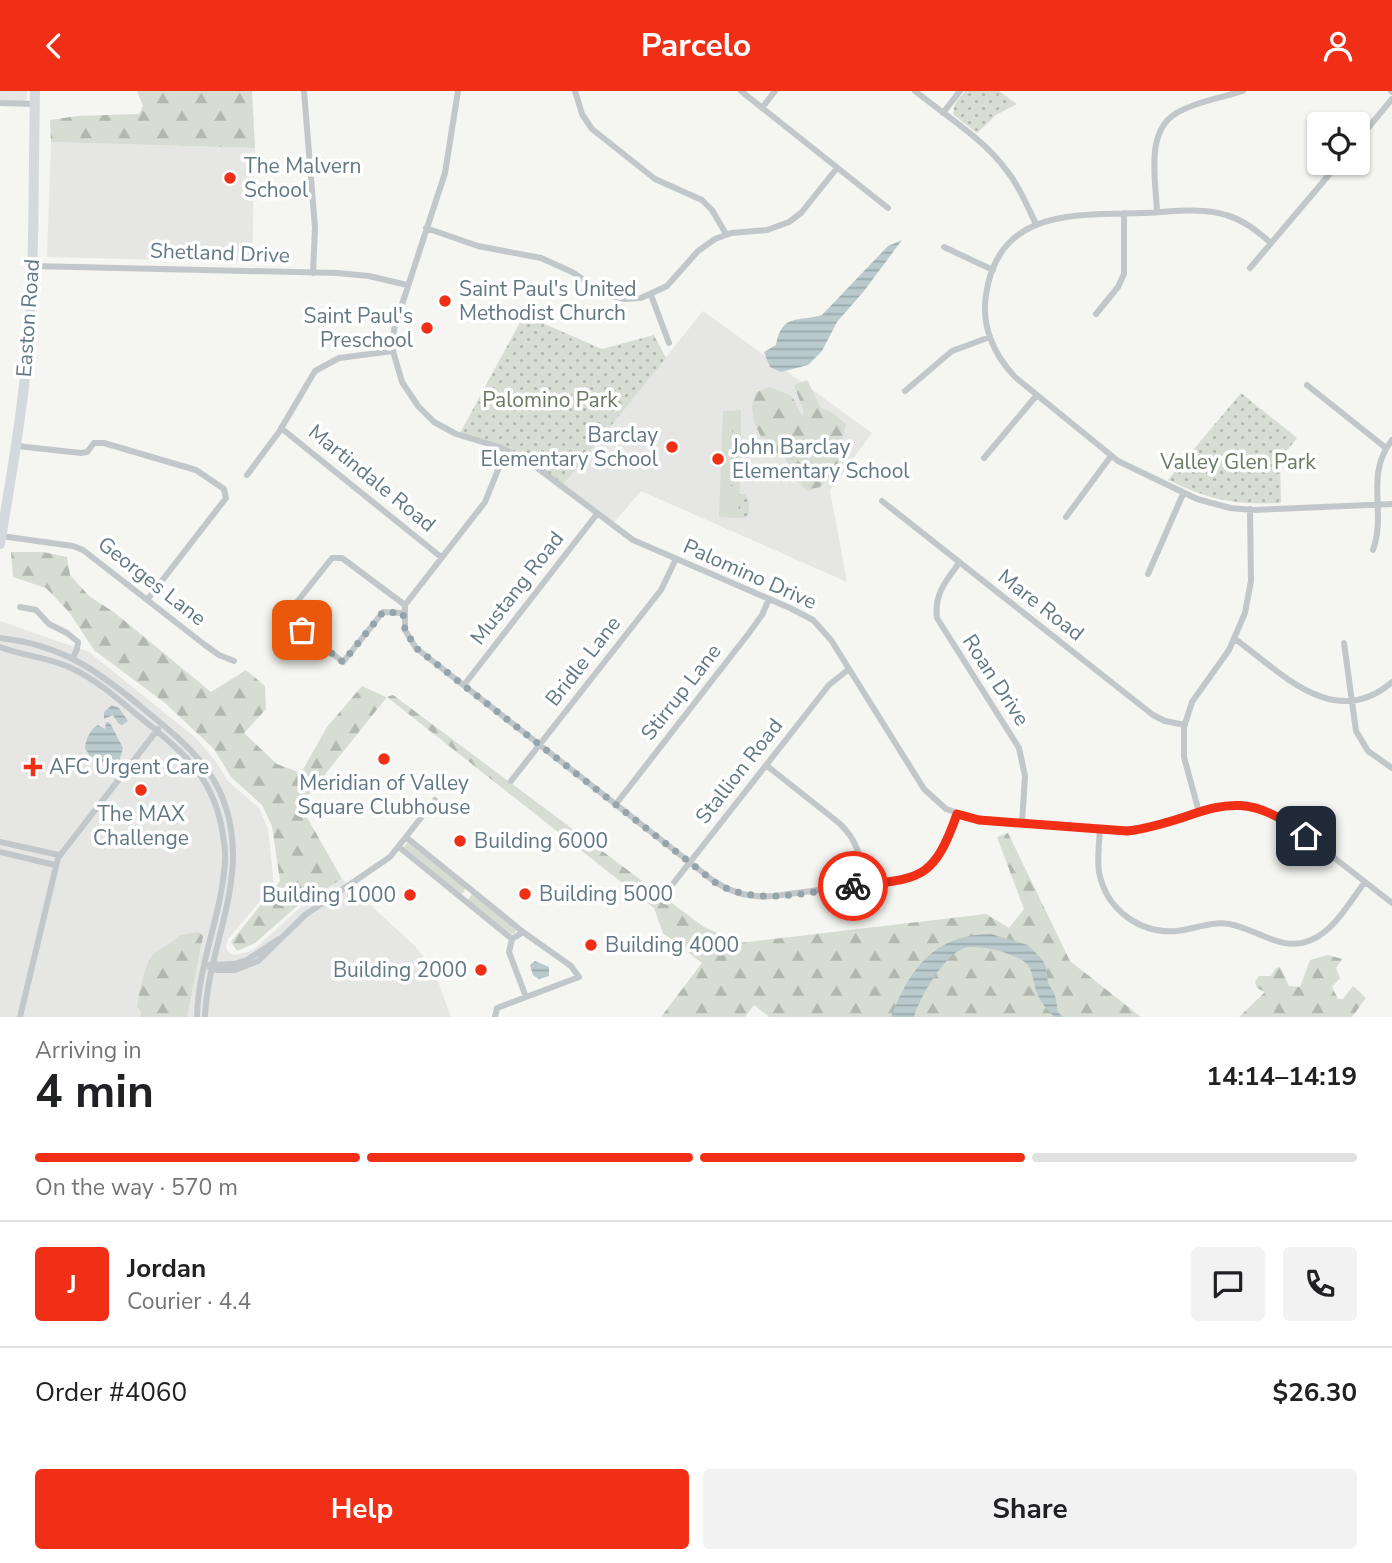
<!DOCTYPE html>
<html lang="en">
<head>
<meta charset="utf-8">
<style>
  :root { --surface:#fff; --page:#f2f2f2; --text:#202124; --muted:#757577; --line:#e0e0e0; --accent:#f12f16 }
  body { margin:0; font-family:"Nunito Sans",sans-serif; background:var(--page); color:var(--text); height:100vh; display:flex; flex-direction:column; font-size:26px; white-space:nowrap }
  * { box-sizing:border-box; margin:0 }
  p { font-size:23px; color:var(--muted) }
  .icon { flex:none; width:38px; height:38px; fill:none; stroke:currentColor; stroke-width:2; stroke-linecap:round; stroke-linejoin:round }
  .map { position:relative; height:926px; overflow:hidden }
  .details { display:flex; flex-direction:column; background:var(--surface); flex:1 }
  .details>* { flex:none }
  .tools { position:absolute; left:1307px; top:21px; display:grid; gap:14px }
  .tools a { display:grid; place-items:center; width:63px; height:63px; border-radius:7px; background:var(--surface); box-shadow:0 2px 5px #0004; font-size:35px }
  .pin { position:absolute; display:grid; place-items:center; width:60px; height:60px; color:#fff; margin:-30px; border-radius:14px; box-shadow:0 4px 10px #0006 }
  .courier { position:absolute; display:grid; place-items:center; width:70px; height:70px; margin:-35px; border:5px solid #f12f16; border-radius:50%; background:#fff; color:#222; box-shadow:0 2px 9px #0007 }
  .overview em { font-style:normal; font-weight:700 }
  .overview div { display:flex; flex-direction:column-reverse }
  .overview { display:flex; align-items:center; justify-content:space-between; height:119px; padding:0 35px }
  h1 { font-size:46px; font-weight:700; line-height:52px }
  .bar { display:grid; grid-template-columns:repeat(4,1fr); gap:10px 7px; align-content:center; height:84px; padding:0 35px }
  .bar i { height:9px; border-radius:5px; background:var(--line) }
  .bar .current { background:var(--accent) }
  .bar p { grid-column:span 4 }
  .line { display:flex; align-items:center; gap:18px; padding:0 35px; border-top:2px solid var(--line) }
  .line div { flex:1 }
  .round { display:grid; place-items:center; flex:none; width:74px; height:74px; border-radius:7px; background:var(--page) }
  .action { display:flex; gap:14px; margin-top:auto; padding:14px 35px }
  .action a { flex:1; height:80px; border-radius:7px; background:var(--accent); color:#fff; font-size:28px; font-weight:700; line-height:80px; text-align:center }
  .action a+a { background:var(--page); color:var(--text) }
  header { display:flex; justify-content:space-between; align-items:center; height:91px; padding:0 35px; background:var(--accent); color:#fff; font-size:32px; font-weight:700 }
  .map>svg:first-child { display:block }
</style>
</head>
<body>
<header><svg class="icon" aria-label="back" viewBox="0 0 24 24"><path d="M15 5l-7 7 7 7"/></svg>Parcelo<svg class="icon" aria-label="person" viewBox="0 0 24 24"><circle cx="12" cy="8" r="4"/><path d="M4 21q1-7 8-7t8 7"/></svg></header>
<div class="map">
<svg width="1392" height="926" viewBox="0 0 1392 926">
  <defs>
    <pattern id="forest-firs" width="22" height="20" patternUnits="userSpaceOnUse" patternTransform="scale(1.75)"><rect width="22" height="20" fill="#d7ddd2"/><path d="M5 1l3.5 6h-7zM16 11l3.5 6h-7z" fill="#b2b8b0"/></pattern>
    <pattern id="park-dots" width="8" height="8" patternUnits="userSpaceOnUse" patternTransform="scale(1.75)"><rect width="8" height="8" fill="#d7ddd2"/><path d="M2 2h.1M6 6h.1" fill="none" stroke="#b2b8b0" stroke-width="1.8" stroke-linecap="round"/></pattern>
    <pattern id="water-rules" width="6" height="5" patternUnits="userSpaceOnUse" patternTransform="scale(1.75)"><rect width="6" height="5" fill="#b9c9cc"/><path d="M0 2.5h6" fill="none" stroke="#9aa8ab"/></pattern>
  </defs>
  <rect width="100%" height="100%" fill="#f5f5f1"/>
  <path fill="#e6e7e5" d="M0 0H27L26 12H0Z
    M51 51 255 57 252 171 47 166Z
    M703 220 872 342 830 399 847 491 641 400 612 434 562 395Z
    M0 530 89 561 196 647 217 672 228 690 259 717 268 738 274 794 228 848 226 856 228 861 233 864 248 861 258 855 304 813 342 788 415 855 434 879 451 926H0Z"/>
  <path fill="#d7ddd2" d="M741 319V339H733L731 395H740L738 427 719 426 723 320Z
    M408 751 465 797 464 801 461 803 404 756Z
    M472 803 516 839 515 842 511 843 468 809Z"/>
  <path fill="url(#forest-firs)" d="M137 0H252L255 57 51 51 50 29 77 25 139 23 143 15Z
    M807 289 821 317 830 320 846 333 839 361V374L820 396 807 400 796 389 785 366 774 360 761 346 754 331 752 315 756 301 770 296 792 305 802 325 804 321 794 294Z
    M11 461H43L67 466 70 484 89 505 115 522 211 601 246 579 265 595 266 618 244 642 277 673 301 682 327 636 362 595 386 606 393 604 704 836 739 852 986 823 1009 837 1024 818 997 746 1008 742 1070 870 1141 926H769L754 914 745 926H661L702 872 663 842 654 817 387 606 298 717 304 721 342 788 296 816 255 852 237 860 231 851 280 790 272 735 262 714 231 686 214 658 165 612 94 559 69 521 46 497 13 486Z
    M199 841 203 845 187 926H141V921L137 916C139 904 144 875 152 865 159 856 172 854 179 844Z
    M1328 864 1342 868 1336 877 1340 887 1332 896 1338 908H1343L1353 895 1366 907 1352 926H1239L1265 901 1257 897 1255 891 1259 885H1271L1276 877 1280 876 1289 895 1300 896 1310 869Z"/>
  <path fill="url(#park-dots)" d="M965 0H999L1017 13 996 24 977 42 954 24C951 14 959 8 965 0Z
    M524 224 602 258 654 244 666 267 562 395 519 364 459 344Z
    M1241 302 1297 347 1280 368 1281 412C1233 414 1211 409 1168 389Z
    M732 339H741L740 395H730Z
    M739 403H745L749 409V423L745 427H738Z"/>
  <path fill="url(#water-rules)" d="M902 149 864 200 837 231 822 260 808 274 781 281 770 276 764 261 776 254C782 222 798 231 822 224L888 155Z
    M112 614 119 617 128 630 122 634 118 632 113 624 104 628V621Z
    M106 631 110 632 123 657 119 671 108 674 89 664 85 657C86 648 90 638 98 634L105 638Z
    M991 843 1028 854 1042 868 1046 876 1048 892 1055 904 1058 921 1063 926H1054C1048 919 1041 912 1038 904 1033 895 1034 881 1027 873 1021 867 1011 864 1003 861 993 858 976 854 965 857 945 862 919 907 914 926H891C910 877 935 843 991 843Z
    M535 870 549 876V885L539 888 533 884 530 874Z"/>
  <g fill="none" stroke-linecap="round" stroke-linejoin="round">
    <path stroke="#c2c7ca" stroke-width="6" d="M304 0 315 137 313 182
      M458 0 445 82 394 238 393 260 402 291 418 315 434 331 456 343 499 356 528 370 633 449 790 517 813 529 831 549 924 698 946 718 979 729 1127 740 1146 737 1218 716 1240 714 1264 719 1287 730 1392 812
      M575 0 582 23 592 38 655 88 702 109 712 119 726 143
      M741 0 888 117
      M915 0C946 25 984 48 1007 80 1020 96 1027 115 1036 133
      M1391 0 1392 1
      M0 12 35 13
      M762 17 775 0
      M943 22 960 0
      M1358 49 1392 8
      M1157 121C1156 91 1145 42 1175 23 1192 12 1223 6 1243 0
      M426 137 478 155 541 167 572 181 607 204 624 208 641 207 667 195 698 160 715 148 731 142 767 139 789 131 801 122 837 77
      M1271 152C1258 141 1244 129 1226 124 1200 116 1169 121 1142 122 1076 124 998 117 986 204 981 235 994 264 1015 286L1118 370 1197 408 1230 417 1253 419 1392 413
      M944 156 993 179
      M32 175 337 182 369 185 407 194
      M1250 177 1339 72
      M651 204 669 252
      M1096 223 1118 196 1124 183V122
      M1307 294 1386 357
      M905 300 952 260 990 246
      M281 337 441 466
      M17 355 81 362 87 361 94 352H104L196 379 224 398 226 407 147 509
      M506 359 485 411 405 514V539L416 557 711 788C730 802 751 807 774 805L909 787C939 776 947 751 957 723
      M984 367 1037 304
      M247 384 279 341 315 280 339 267 393 260
      M882 410 1153 624 1165 630 1185 634
      M1066 426 1111 365
      M1 445 73 455 83 459 205 554 219 564 234 570
      M1373 459C1387 420 1364 385 1392 349
      M959 472C946 490 934 503 937 527L1019 657 1025 685 1022 732
      M1148 483 1183 403
      M20 516 36 519 49 533 67 542 78 551 77 558 73 567
      M403 522 383 521 343 571 285 526 332 467H342L405 514
      M0 547C63 554 98 580 145 619 196 661 232 691 233 763 233 819 207 871 205 926
      M1235 548C1281 581 1334 641 1392 591
      M1344 552 1356 640 1368 660 1392 677
      M0 556C23 565 48 566 71 577 95 588 116 606 136 623 176 656 209 678 221 733 223 745 226 757 225 770 222 823 198 873 197 926
      M464 594 597 423
      M766 674 839 732C858 749 862 770 864 794
      M511 690 661 499 676 468
      M616 713 749 542 762 524 769 508
      M1199 721 1184 666V636L1192 611 1229 559 1245 522 1251 490 1250 418
      M1100 738C1099 753 1097 767 1099 781 1106 818 1139 843 1177 840 1195 838 1211 830 1229 833 1258 838 1281 862 1311 849 1335 839 1350 810 1365 791
      M406 746 523 841 571 875 579 886 497 917 495 926
      M0 751 59 764
      M399 756 512 848
      M0 761 55 774
      M661 808 829 594 849 578
      M523 841 512 848 509 861 526 906
      M210 874 234 873 247 869 279 848
      M210 877 218 879H235L258 870 305 824 390 766 435 709
      M20 926 58 767 158 638"/>
    <path stroke="#d3d9dd" stroke-width="10" d="M0 453C11 387 22 323 28 257 35 171 33 85 35 0"/>
  </g>
  <g fill="none" stroke-linecap="round" stroke-linejoin="round">
    <path stroke="#95a4ab" stroke-width="7" stroke-dasharray="0 12.6" d="M302 539 343 571 383 521 403 522 405 539 416 557 716 792C758 816 807 801 853 795"/>
    <path stroke="#f12f16" stroke-width="9" d="M853 795C920 787 933 791 957 723L979 729 1127 740C1206 730 1230 685 1306 745"/>
  </g>
  <g fill="#f12f16" stroke="#fff" stroke-width="2.5">
    <circle cx="230" cy="87" r="7"/>
    <circle cx="445" cy="210" r="7"/>
    <circle cx="427" cy="237" r="7"/>
    <circle cx="672" cy="356" r="7"/>
    <circle cx="718" cy="368" r="7"/>
    <circle cx="384" cy="668" r="7"/>
    <path d="M29.5 665.5h7v7h7v7h-7v7h-7v-7h-7v-7h7z"/>
    <circle cx="141" cy="699" r="7"/>
    <circle cx="460" cy="750" r="7"/>
    <circle cx="525" cy="803" r="7"/>
    <circle cx="410" cy="804" r="7"/>
    <circle cx="591" cy="854" r="7"/>
    <circle cx="481" cy="879" r="7"/>
  </g>
  <g text-anchor="middle" dominant-baseline="central" stroke-width="7" stroke-linejoin="round" paint-order="stroke">
    <g font-size="21" fill="#627985" stroke="#fff" text-anchor="start">
      <text x="244" y="75">The Malvern<tspan x="244" dy="24">School</tspan></text>
      <text x="459" y="198">Saint Paul's United<tspan x="459" dy="24">Methodist Church</tspan></text>
      <text x="413" y="225" text-anchor="end">Saint Paul's<tspan x="413" dy="24">Preschool</tspan></text>
      <text x="658" y="344" text-anchor="end">Barclay<tspan x="658" dy="24">Elementary School</tspan></text>
      <text x="732" y="356">John Barclay<tspan x="732" dy="24">Elementary School</tspan></text>
      <text x="49" y="676">AFC Urgent Care</text>
      <text x="384" y="692" text-anchor="middle">Meridian of Valley<tspan x="384" dy="24">Square Clubhouse</tspan></text>
      <text x="141" y="723" text-anchor="middle">The MAX<tspan x="141" dy="24">Challenge</tspan></text>
      <text x="474" y="750">Building 6000</text>
      <text x="539" y="803">Building 5000</text>
      <text x="396" y="804" text-anchor="end">Building 1000</text>
      <text x="605" y="854">Building 4000</text>
      <text x="467" y="879" text-anchor="end">Building 2000</text>
    </g>
    <g font-size="21" fill="#627985" stroke="#fff">
      <text transform="translate(220 162) rotate(2)">Shetland Drive</text>
      <text transform="translate(28 227) rotate(-86)">Easton Road</text>
      <text transform="translate(372 387) rotate(39)">Martindale Road</text>
      <text transform="translate(750 483) rotate(24)">Palomino Drive</text>
      <text transform="translate(152 490) rotate(38)">Georges Lane</text>
      <text transform="translate(517 497) rotate(-52)">Mustang Road</text>
      <text transform="translate(1041 514) rotate(38)">Mare Road</text>
      <text transform="translate(583 570) rotate(-52)">Bridle Lane</text>
      <text transform="translate(996 589) rotate(57)">Roan Drive</text>
      <text transform="translate(681 601) rotate(-52)">Stirrup Lane</text>
      <text transform="translate(739 680) rotate(-52)">Stallion Road</text>
    </g>
    <g font-size="21" fill="#697b61" stroke="#fff">
      <text x="550" y="309">Palomino Park</text>
      <text x="1238" y="371">Valley Glen Park</text>
    </g>
  </g>
</svg>
<div class="tools">
<a><svg class="icon" aria-label="locate" viewBox="0 0 24 24"><circle cx="12" cy="12" r="6"/><path d="M12 2v4M12 18v4M2 12h4M18 12h4"/></svg></a>
</div>
<div class="pin" style="left:302px;top:539px;background:#ea580c"><svg class="icon" aria-label="bag" viewBox="0 0 24 24"><path d="M5 8h14l-1 12H6zM9 8a3 3 0 0 1 6 0"/></svg></div>
<div class="pin" style="left:1306px;top:745px;background:#1f2937"><svg class="icon" aria-label="home" viewBox="0 0 24 24"><path d="M3 11l9-7 9 7M6 9v11h12V9"/></svg></div>
<div class="courier" style="left:853px;top:795px"><svg class="icon" aria-label="bike" viewBox="0 0 24 24"><circle cx="6" cy="16" r="4"/><circle cx="18" cy="16" r="4"/><path d="M6 16l4-8h5l3 8M10 8l3 8H6M13 5h3"/></svg></div>
</div>
<section class="details">
<div class="overview"><div><h1>4 min</h1><p>Arriving in</p></div><em>14:14–14:19</em></div>
<div class="bar"><i class="current"></i><i class="current"></i><i class="current"></i><i></i><p>On the way · 570 m</p></div>
<div class="line" style="height:126px"><b class="round" style="background:var(--accent);color:#fff">J</b><div><b>Jordan</b><p>Courier · 4.4</p></div><a class="round"><svg class="icon" aria-label="chat" viewBox="0 0 24 24"><path d="M4 5h16v11H9l-5 4z"/></svg></a><a class="round"><svg class="icon" aria-label="phone" viewBox="0 0 24 24"><path d="M5 4h4l2 5-3 2q2 4 5 5l2-3 5 2v4C11 20 4 13 5 4z"/></svg></a></div>
<div class="line" style="height:91px"><div>Order #4060</div><b>$26.30</b></div>
<div class="action"><a>Help</a><a>Share</a></div>
</section>
</body>
</html>
